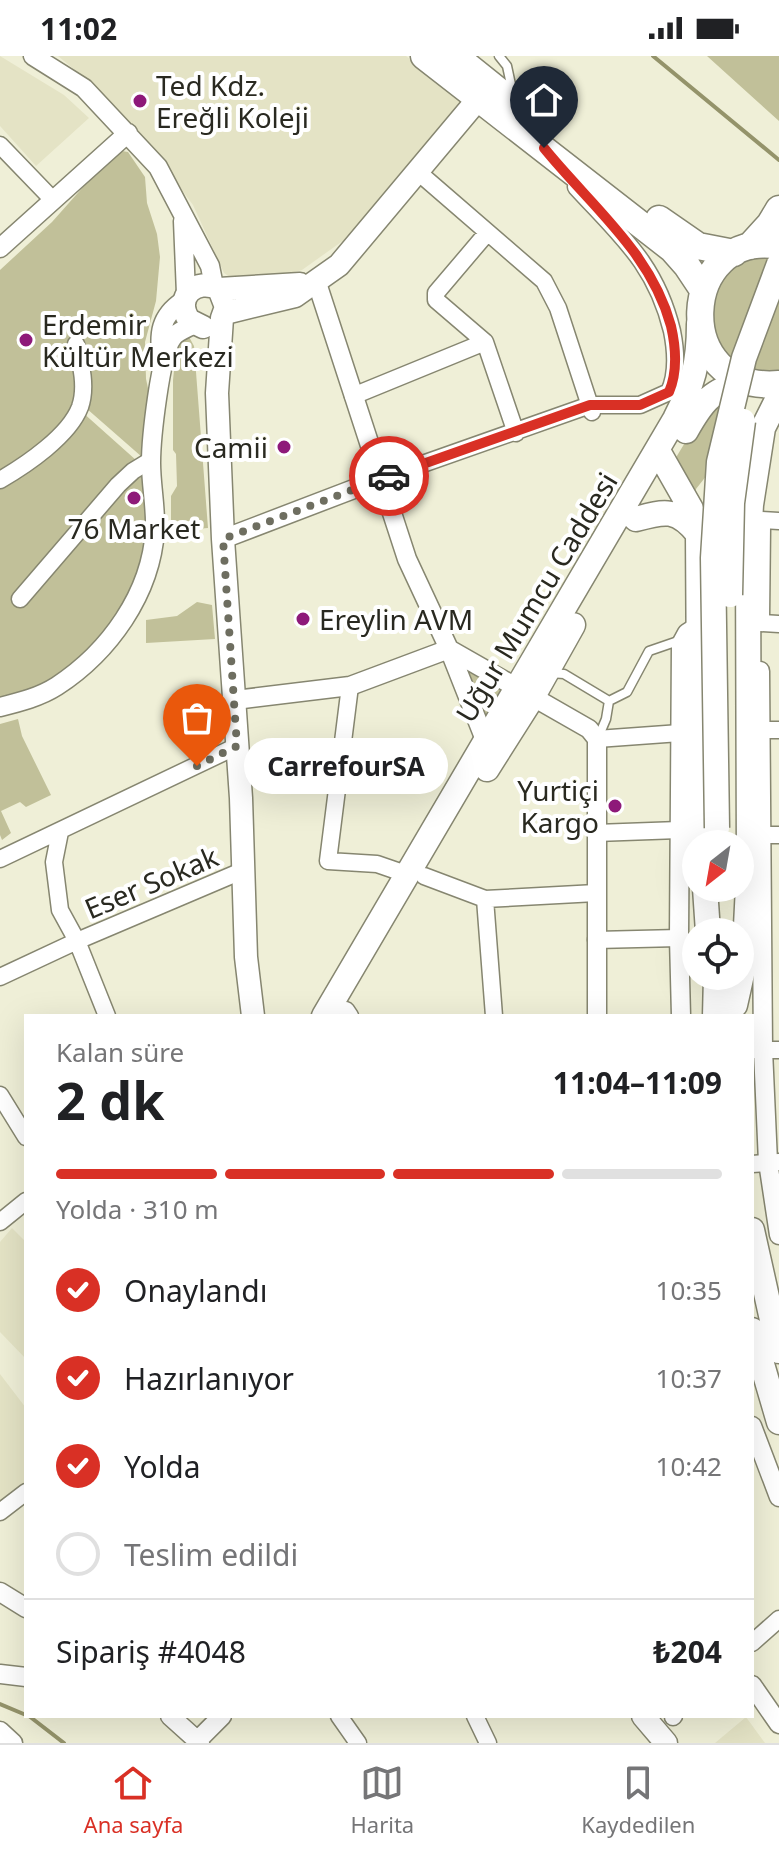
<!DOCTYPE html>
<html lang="tr">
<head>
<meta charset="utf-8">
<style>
  :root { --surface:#fff; --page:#f6f6f6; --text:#202124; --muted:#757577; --line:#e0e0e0; --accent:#d93025 }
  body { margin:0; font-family:"Noto Sans",sans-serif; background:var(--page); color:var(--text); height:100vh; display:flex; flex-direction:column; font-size:30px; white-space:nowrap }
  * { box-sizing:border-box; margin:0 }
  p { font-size:26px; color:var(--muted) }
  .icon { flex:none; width:44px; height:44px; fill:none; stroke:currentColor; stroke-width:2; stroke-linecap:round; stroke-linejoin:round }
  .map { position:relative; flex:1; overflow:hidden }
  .side { position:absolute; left:24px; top:958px; width:730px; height:704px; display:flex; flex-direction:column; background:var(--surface); border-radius:0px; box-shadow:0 8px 32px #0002 }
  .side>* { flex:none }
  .needle { width:52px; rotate:211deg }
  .fabs { position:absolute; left:682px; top:774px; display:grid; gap:16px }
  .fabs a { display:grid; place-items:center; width:72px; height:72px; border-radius:50%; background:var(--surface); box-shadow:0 8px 32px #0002; font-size:40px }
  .pin { position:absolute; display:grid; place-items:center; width:68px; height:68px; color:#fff; margin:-82px -34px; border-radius:50% 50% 50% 0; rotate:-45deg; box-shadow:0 0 8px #0007 }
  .pin .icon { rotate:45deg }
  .courier { position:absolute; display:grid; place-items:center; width:80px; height:80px; margin:-40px; border:6px solid #d93025; border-radius:50%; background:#fff; color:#222; box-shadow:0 2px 10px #0007 }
  .bubble { position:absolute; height:56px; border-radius:28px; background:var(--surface); box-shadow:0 8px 32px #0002; font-size:26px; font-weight:700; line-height:56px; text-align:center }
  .headline em { font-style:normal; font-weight:700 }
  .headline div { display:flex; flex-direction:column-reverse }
  .headline { display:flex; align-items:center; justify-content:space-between; height:136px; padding:0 32px }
  h1 { font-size:52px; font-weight:700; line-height:60px }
  .bar { display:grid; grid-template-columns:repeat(4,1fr); gap:12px 8px; align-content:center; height:96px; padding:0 32px }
  .bar i { height:10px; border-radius:6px; background:var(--line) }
  .bar .selected { background:var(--accent) }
  .bar p { grid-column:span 4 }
  .line { display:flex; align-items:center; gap:20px; padding:0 32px; border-top:2px solid var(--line) }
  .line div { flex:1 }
  ol { padding:0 32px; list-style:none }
  li { display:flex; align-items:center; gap:24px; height:88px }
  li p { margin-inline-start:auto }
  li .icon { padding:8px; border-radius:50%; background:var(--accent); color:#fff; stroke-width:4 }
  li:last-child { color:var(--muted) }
  li i { width:44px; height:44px; border:4px solid var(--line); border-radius:50% }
  .status { display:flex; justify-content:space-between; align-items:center; height:56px; padding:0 40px; background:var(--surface); direction:ltr }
  .status svg { height:22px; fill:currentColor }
  .tab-bar { display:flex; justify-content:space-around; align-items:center; height:112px; border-top:2px solid var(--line); background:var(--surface); font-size:22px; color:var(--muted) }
  .tab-bar a { display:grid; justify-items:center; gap:4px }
  .tab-bar .selected { color:var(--accent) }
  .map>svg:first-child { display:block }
</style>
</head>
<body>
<div class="status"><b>11:02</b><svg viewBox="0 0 49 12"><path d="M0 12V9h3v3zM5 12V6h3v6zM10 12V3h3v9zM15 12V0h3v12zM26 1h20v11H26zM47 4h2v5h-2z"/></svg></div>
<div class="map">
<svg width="779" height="1687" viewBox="0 0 779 1687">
  <rect width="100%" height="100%" fill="#efefd7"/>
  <path fill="#e4e3c5" d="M0 0 64 39 89 62 36 110 0 70Z
    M58 0H406L461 44 351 179 302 214 269 223H233L224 217 193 149 154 97 94 30Z
    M12 1172 26 1186V1303L0 1276V1186Z
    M0 1318 26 1352V1428L0 1450Z
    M746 1661 765 1687H715Z"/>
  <path fill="#c1c099" d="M707 0H779V65Z
    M122 95 128 96 145 121 147 147 157 178 160 201 156 245 145 286 146 323 152 350 142 401 78 345 46 386 0 418V214L52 166 100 112Z
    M779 199V321L743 318 708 279 713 229 744 202Z
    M188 279 194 290 208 472 171 475V440L177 430 176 398 173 394V324L177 286Z
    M723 343 707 419 696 433 693 447 672 408 703 357Z
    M81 355 146 413 148 487 134 538 74 617 0 647V431Z
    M197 546 212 549 215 583 146 587V564L177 560Z
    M462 609 502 633 486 660Z
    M18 663 22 680 51 739 26 751 20 746 1 755 11 777 2 784 0 779V668Z"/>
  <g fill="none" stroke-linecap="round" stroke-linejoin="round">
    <path stroke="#94936a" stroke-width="4" d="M653 0 779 104
      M0 1648 26 1659
      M29 1660 64 1687"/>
    <g stroke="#868670" stroke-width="11">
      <path id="service" d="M499 0 507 10 513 38
        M550 617 564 618 609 645 627 636 649 595 681 584
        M598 682 606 663 609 645"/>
    </g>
    <g stroke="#868670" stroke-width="19">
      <path id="minor" d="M0 89 53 144
        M418 116 544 225 558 252 592 356
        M487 177 436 237V244L485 286 516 377
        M353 340 485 286
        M380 423 590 349H640L669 336C678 317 676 295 672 275 656 208 620 179 576 131
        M0 424C26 409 69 380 80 351 87 331 81 308 76 288
        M761 464 779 465
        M20 543 118 429 133 415 151 404
        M760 567 779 568
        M350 630 328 805 377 808 406 818
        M761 674H779
        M597 683 680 677
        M60 776 54 806 60 854 77 885 107 960
        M596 777 679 774
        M761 779H779
        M0 803 237 690
        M424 820 485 843 596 837
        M485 843 494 960
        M596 884 679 882
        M0 921 77 885 244 814
        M346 954 350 960
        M752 994H779
        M0 1039 26 1081
        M752 1108 779 1106
        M0 1166 26 1145
        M0 1456 26 1436
        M752 1587 779 1563
        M339 1660 358 1687
        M475 1660 488 1687
        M673 1661 674 1660"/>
    </g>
    <g stroke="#868670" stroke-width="21">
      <path id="tertiary" d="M33 0 84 32 158 111 210 210 214 230
        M183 165 186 238
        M0 192 128 77
        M317 227 407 503 449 593 485 684
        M162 304C158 278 160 260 183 245
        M223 483 380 423
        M760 562 761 471
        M449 593 589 673 597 683V960
        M760 615 763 994 768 1106 779 1179
        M235 644 350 630 449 593
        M0 651C20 646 40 641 57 630 109 596 151 538 155 474 156 452 151 429 151 407 151 384 160 297 173 281 178 275 188 272 194 268
        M681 960 679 882 681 588 687 577 698 570
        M752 1370 779 1441
        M0 1536 26 1552
        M0 1618 26 1621
        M752 1629 779 1668
        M170 1660 200 1687
        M0 1675 13 1687
        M198 1684 222 1660"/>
    </g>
    <g stroke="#868670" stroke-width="25">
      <path id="secondary" d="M219 233 226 251 222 262 217 337 223 483 241 742 246 901 253 960
        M225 257 295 240 339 209 479 42
        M203 271 189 264C174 241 196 221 219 233L300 228
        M643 1660 666 1687"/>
    </g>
    <g stroke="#868670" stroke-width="27">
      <path id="primary" d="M686 375C703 345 711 334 746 325
        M658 395 691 453 698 478 700 788
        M636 463C665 455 677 452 698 478
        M487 713 532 642 573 569
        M705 832 708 876
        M735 949 744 909 749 811 748 499 751 449 763 372 779 340
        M324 960 675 363C693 328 699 307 699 268
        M715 960 716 920
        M752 1174 779 1295
        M752 1274 779 1366"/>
    </g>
    <g stroke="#868670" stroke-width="29">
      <path id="trunk" d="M424 0 672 193 687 210 703 234
        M455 0 516 49
        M659 163 698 190 734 197
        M750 190 770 168 779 153
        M779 190C679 172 669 338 779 328"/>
    </g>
    <use href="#service" stroke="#fff" stroke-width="8"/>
    <use href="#minor" stroke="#fff" stroke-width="16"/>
    <use href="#tertiary" stroke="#fff" stroke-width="18"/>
    <use href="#secondary" stroke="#fff" stroke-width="22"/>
    <use href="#primary" stroke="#fff" stroke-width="24"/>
    <use href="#trunk" stroke="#fff" stroke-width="26"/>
    <g stroke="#868670" stroke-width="27" stroke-linecap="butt">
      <path id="primary-bridge" d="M730 539 732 447 743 365
        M717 772 713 502 719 406 744 302 779 208"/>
    </g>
    <use href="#primary-bridge" stroke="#fff" stroke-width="24"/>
  </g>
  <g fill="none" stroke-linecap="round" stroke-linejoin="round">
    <path stroke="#6e6e60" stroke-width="8" stroke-dasharray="0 14.4" d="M197 710 237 690 223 483 389 420"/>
    <path stroke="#d93025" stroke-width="10" d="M389 420 590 349H640L669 336C678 315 676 292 671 270 651 196 591 150 544 92"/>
  </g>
  <g fill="#8e1979" stroke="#fff" stroke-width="3">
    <circle cx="140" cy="45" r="8"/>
    <circle cx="26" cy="284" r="8"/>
    <circle cx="284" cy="391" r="8"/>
    <circle cx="134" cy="442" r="8"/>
    <circle cx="303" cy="563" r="8"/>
    <circle cx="615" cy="750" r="8"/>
  </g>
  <g text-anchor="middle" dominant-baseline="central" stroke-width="8" stroke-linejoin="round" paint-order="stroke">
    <g font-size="28" fill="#292920" stroke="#fff" text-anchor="start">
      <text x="156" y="29">Ted Kdz.<tspan x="156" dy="32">Ereğli Koleji</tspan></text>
      <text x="42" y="268">Erdemir<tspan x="42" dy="32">Kültür Merkezi</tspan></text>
      <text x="268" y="391" text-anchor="end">Camii</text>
      <text x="134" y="472" text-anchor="middle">76 Market</text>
      <text x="319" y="563">Ereylin AVM</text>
      <text x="599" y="734" text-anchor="end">Yurtiçi<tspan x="599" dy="32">Kargo</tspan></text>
    </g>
    <g font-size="28" fill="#292920" stroke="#fff">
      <text transform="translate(536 541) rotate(-59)">Uğur Mumcu Caddesi</text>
      <text transform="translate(151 826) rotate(-23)">Eser Sokak</text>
    </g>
  </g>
</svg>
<div class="fabs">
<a><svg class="needle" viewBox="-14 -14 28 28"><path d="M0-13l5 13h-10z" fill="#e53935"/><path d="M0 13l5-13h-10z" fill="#757577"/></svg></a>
<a><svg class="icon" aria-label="locate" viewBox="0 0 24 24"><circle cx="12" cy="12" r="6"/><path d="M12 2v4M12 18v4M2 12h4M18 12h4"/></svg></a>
</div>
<div class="pin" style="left:197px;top:710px;background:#ea580c"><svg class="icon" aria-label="bag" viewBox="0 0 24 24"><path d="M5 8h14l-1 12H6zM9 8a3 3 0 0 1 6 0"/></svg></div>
<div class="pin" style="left:544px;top:92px;background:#1f2937"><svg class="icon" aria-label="home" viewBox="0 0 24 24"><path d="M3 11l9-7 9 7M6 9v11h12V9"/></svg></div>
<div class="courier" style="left:389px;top:420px"><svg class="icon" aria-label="car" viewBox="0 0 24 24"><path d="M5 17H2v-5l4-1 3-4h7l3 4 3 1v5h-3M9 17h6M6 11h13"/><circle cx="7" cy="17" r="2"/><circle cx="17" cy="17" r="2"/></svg></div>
<div class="bubble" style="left:244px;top:682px;width:204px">CarrefourSA</div>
<section class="side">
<div class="headline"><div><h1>2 dk</h1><p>Kalan süre</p></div><em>11:04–11:09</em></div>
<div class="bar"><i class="selected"></i><i class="selected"></i><i class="selected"></i><i></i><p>Yolda · 310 m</p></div>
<ol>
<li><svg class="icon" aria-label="check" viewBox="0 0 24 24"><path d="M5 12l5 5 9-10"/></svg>Onaylandı<p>10:35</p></li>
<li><svg class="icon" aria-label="check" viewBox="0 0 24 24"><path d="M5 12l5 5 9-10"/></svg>Hazırlanıyor<p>10:37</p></li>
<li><svg class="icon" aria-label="check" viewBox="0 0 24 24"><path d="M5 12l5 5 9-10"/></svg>Yolda<p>10:42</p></li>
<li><i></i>Teslim edildi</li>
</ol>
<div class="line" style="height:104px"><div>Sipariş #4048</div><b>₺204</b></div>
</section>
</div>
<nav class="tab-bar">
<a class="selected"><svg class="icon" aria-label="home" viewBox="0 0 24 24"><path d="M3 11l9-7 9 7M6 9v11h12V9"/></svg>Ana sayfa</a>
<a><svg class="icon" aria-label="map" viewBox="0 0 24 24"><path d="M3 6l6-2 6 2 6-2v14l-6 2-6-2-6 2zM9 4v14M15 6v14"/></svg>Harita</a>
<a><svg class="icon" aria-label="saved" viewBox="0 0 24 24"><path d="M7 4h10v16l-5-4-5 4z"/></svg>Kaydedilen</a>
</nav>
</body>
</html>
